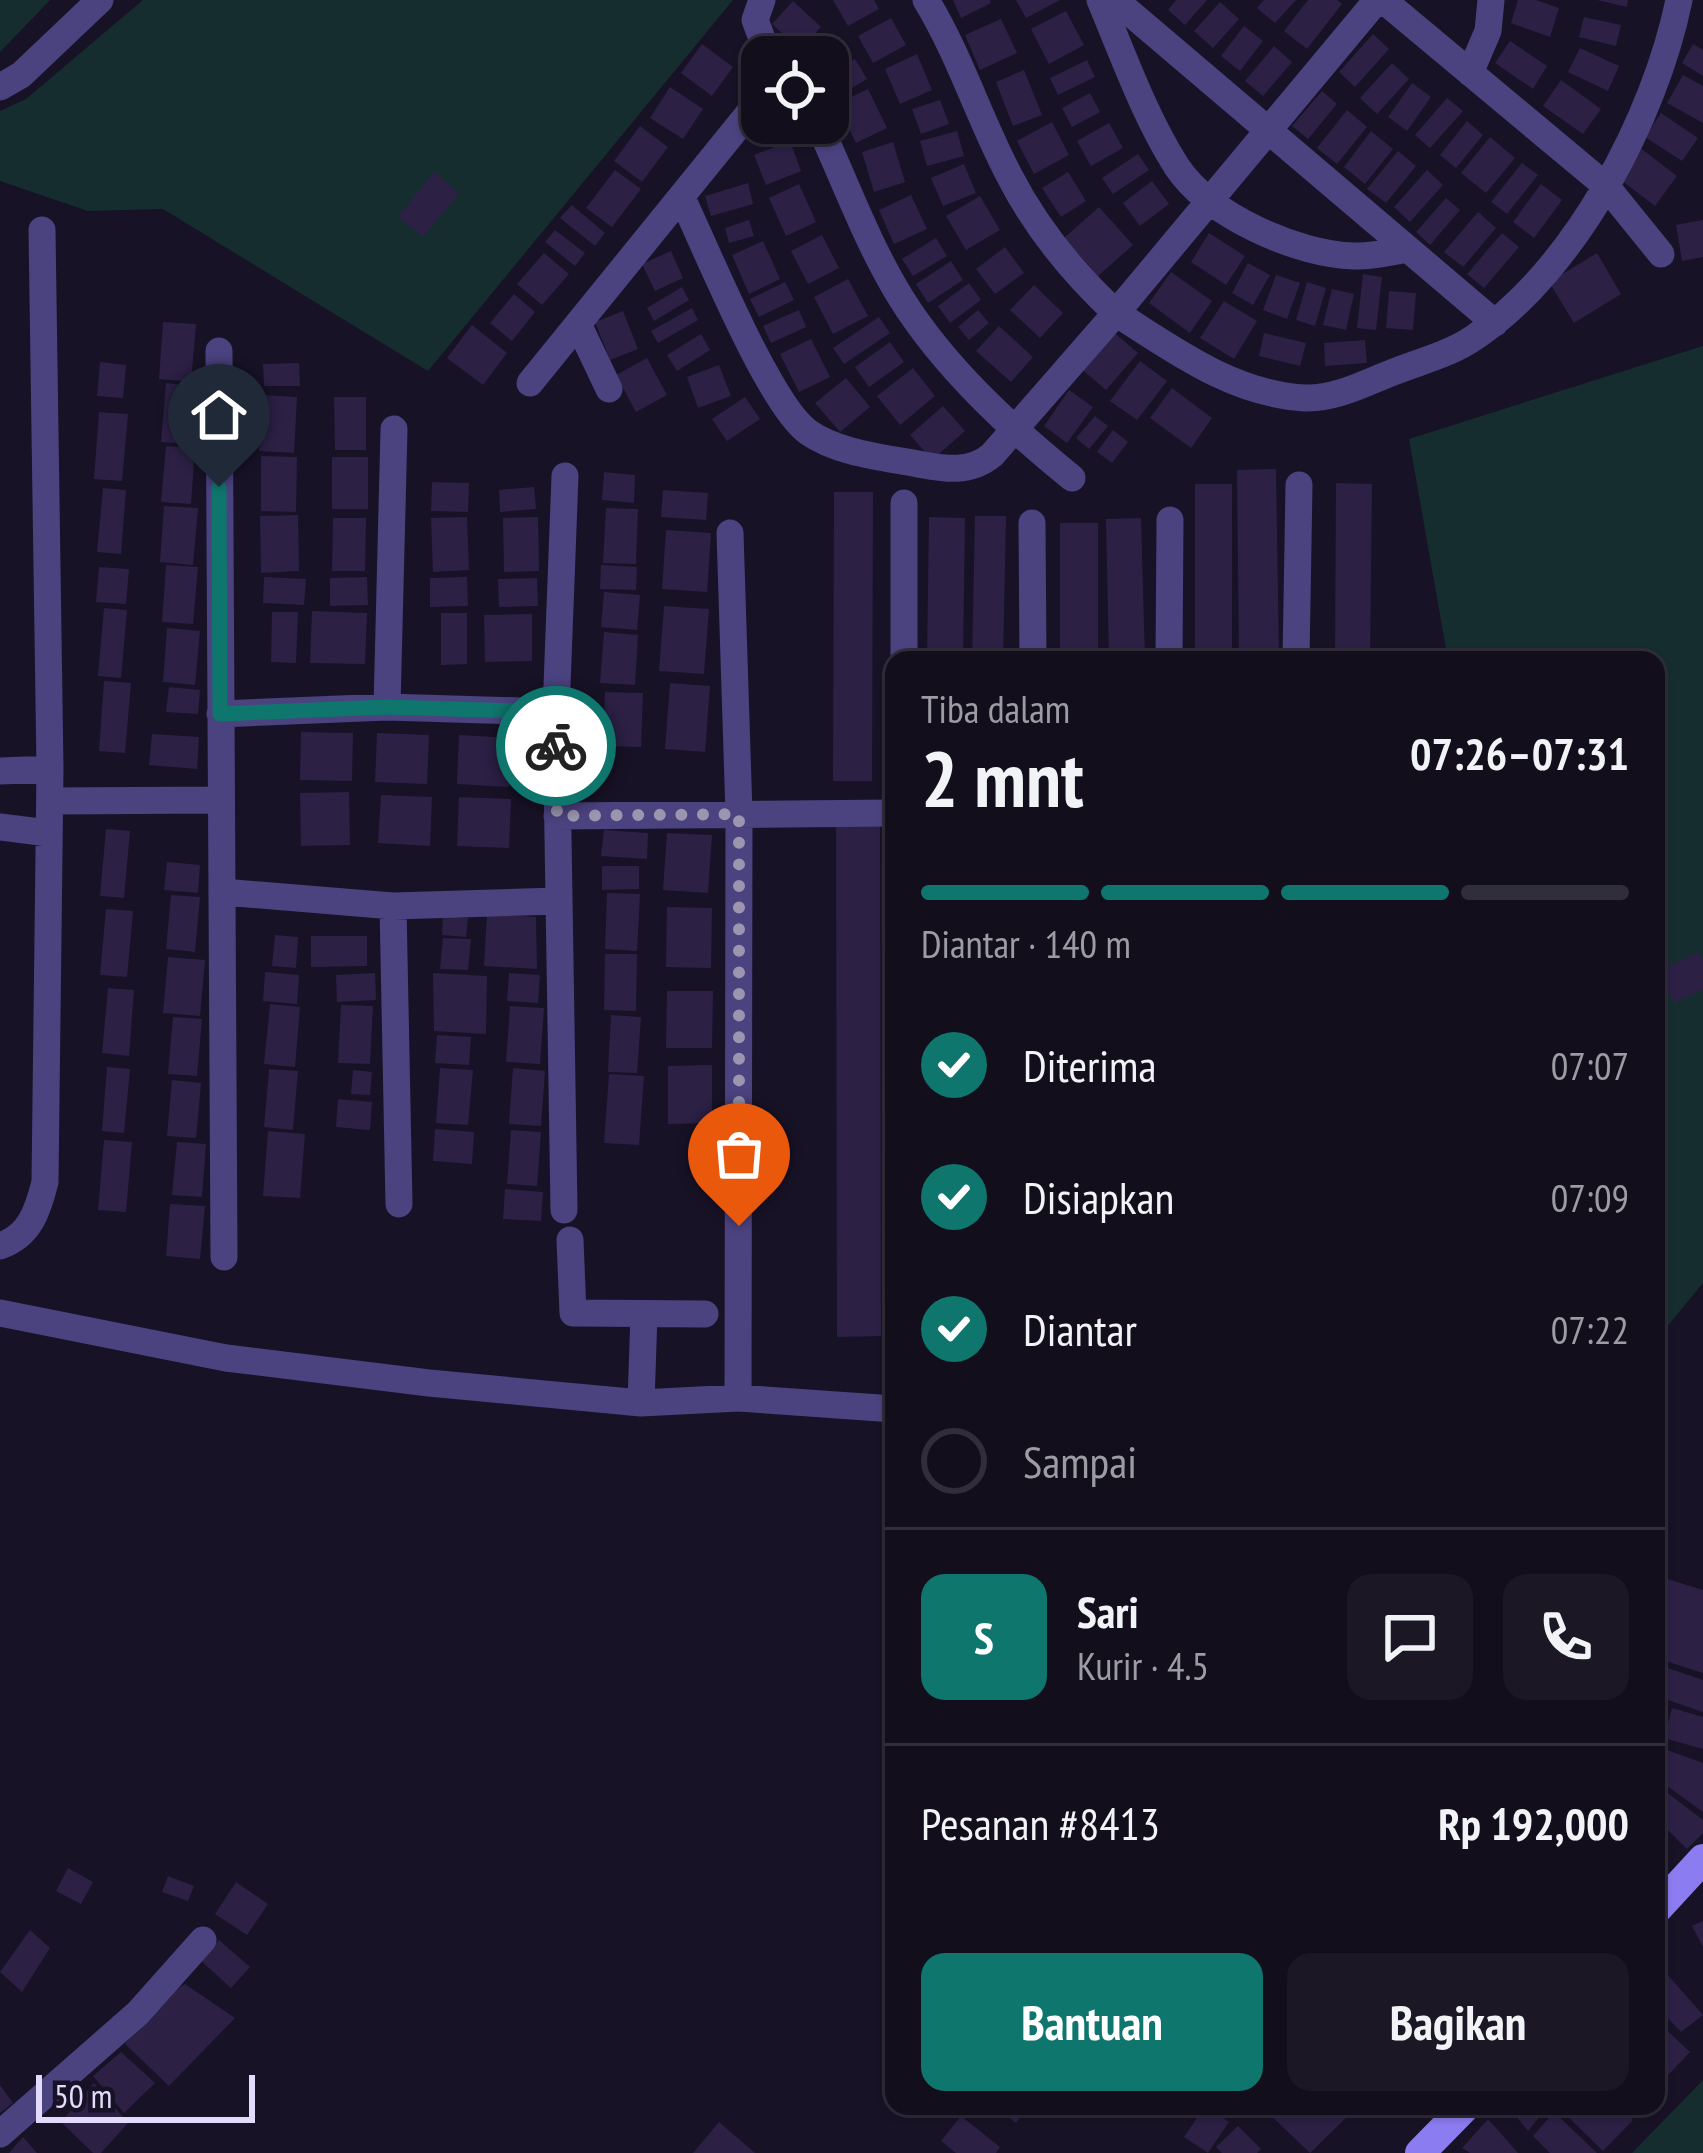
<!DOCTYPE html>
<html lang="id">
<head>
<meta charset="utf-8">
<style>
  :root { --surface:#120e1c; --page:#1b1725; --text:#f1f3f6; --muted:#9c9ca3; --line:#312e3b; --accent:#0f766e }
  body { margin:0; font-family:"PT Sans Narrow",sans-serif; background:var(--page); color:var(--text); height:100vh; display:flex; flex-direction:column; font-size:45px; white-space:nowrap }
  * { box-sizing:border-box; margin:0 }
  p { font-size:39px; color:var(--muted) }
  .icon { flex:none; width:66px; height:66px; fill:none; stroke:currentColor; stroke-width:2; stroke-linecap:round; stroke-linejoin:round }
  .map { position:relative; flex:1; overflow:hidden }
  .sheet { position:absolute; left:885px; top:651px; width:780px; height:1464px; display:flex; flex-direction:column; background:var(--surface); border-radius:24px; box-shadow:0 3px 9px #0004,0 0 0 3px var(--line) }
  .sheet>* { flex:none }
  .tools { position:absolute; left:741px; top:36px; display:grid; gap:24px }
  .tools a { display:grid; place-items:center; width:108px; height:108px; border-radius:24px; background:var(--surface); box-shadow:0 3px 9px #0004,0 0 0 3px var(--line); font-size:60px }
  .scale { position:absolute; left:36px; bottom:30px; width:219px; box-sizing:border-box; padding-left:12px; border:6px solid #e2dbfb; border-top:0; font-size:33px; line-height:42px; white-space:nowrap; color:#e2dbfb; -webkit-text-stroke:9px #181226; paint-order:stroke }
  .pin { position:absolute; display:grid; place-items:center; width:102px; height:102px; color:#fff; margin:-123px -51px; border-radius:50% 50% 50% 0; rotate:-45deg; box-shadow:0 0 12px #0007 }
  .pin .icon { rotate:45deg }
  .courier { position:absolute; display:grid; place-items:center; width:120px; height:120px; margin:-60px; border:9px solid #0f766e; border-radius:50%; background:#fff; color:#222; box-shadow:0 3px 15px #0007 }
  .headline em { font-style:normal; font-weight:600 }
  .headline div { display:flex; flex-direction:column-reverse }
  .headline { display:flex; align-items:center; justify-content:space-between; height:204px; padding:0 36px }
  h1 { font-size:78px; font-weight:600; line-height:90px }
  .bar { display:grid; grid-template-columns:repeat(4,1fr); gap:18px 12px; align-content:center; height:144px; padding:0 36px }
  .bar i { height:15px; border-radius:9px; background:var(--line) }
  .bar .selected { background:var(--accent) }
  .bar p { grid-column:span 4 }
  .line { display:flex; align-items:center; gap:30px; padding:0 36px; border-top:3px solid var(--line) }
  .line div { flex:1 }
  .round { display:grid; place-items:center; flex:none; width:126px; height:126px; border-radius:24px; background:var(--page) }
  ol { padding:0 36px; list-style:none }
  li { display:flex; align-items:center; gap:36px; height:132px }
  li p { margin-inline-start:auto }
  li .icon { padding:12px; border-radius:50%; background:var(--accent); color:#fff; stroke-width:4 }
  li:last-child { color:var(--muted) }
  li i { width:66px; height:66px; border:6px solid var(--line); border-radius:50% }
  .primary-button { display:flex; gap:24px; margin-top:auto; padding:24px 36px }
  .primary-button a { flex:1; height:138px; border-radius:24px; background:var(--accent); color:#fff; font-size:48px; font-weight:600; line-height:138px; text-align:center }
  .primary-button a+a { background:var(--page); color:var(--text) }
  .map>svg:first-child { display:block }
</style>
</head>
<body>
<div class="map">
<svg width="1703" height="2153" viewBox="0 0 1703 2153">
  <rect width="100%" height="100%" fill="#181226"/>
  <path fill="#162d2f" d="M0 0H50L0 52Z
    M143 0H733L428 371 163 209 88 211 0 181V111L26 99Z
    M1703 346V1283L1656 1340V660H1448L1409 439Z
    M1703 2080V2153H1632Z"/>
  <path fill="#2c2045" d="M833 0H874L879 9 848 26Z
    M953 0H990L991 3 961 18Z
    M1016 0H1060L1026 18Z
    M1176 0H1207L1185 25 1168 10Z
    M1264 0H1296L1275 23 1257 8Z
    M1308 0H1337L1342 4 1307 49 1284 31Z
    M1518 0H1536L1559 8 1550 37 1511 23Z
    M1597 0H1628L1627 7Z
    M793 1 821 27 800 50 772 24Z
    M1220 2 1239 19 1213 48 1194 31Z
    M1066 11 1084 45 1049 64 1031 29Z
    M1584 17 1621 25 1616 46 1579 37Z
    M891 18 906 45 873 63 858 36Z
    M1001 19 1017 53 980 70 965 35Z
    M1244 26 1263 41 1240 71 1221 56Z
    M833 33 847 50 828 66V57H805Z
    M1373 34 1389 49 1355 87 1339 72Z
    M1510 41 1547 66 1533 89 1495 63Z
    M702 44 733 67 712 96 681 73Z
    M1693 44 1703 50V76L1682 63Z
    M1274 46 1292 62 1263 96 1245 81Z
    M1580 48 1619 66 1608 91 1568 72Z
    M917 54 932 90 900 104 885 69Z
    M855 59 867 79 838 96 828 74Z
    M1087 60 1095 77 1058 95 1050 78Z
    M1392 63 1409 79 1377 114 1360 98Z
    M1024 70 1042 115 1013 126 996 82Z
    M1683 75 1703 86V123L1667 103Z
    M1561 80 1601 109 1583 134 1543 106Z
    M1412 83 1431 97 1407 131 1388 117Z
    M670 87 703 109 683 139 650 118Z
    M868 89 887 128 856 143 837 104Z
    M1322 91 1337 104 1308 139 1292 126Z
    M1090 93 1100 112 1072 127 1062 108Z
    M1447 98 1463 111 1430 148 1415 135Z
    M940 100 949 124 921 134 912 109Z
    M1347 110 1367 127 1337 164 1317 148Z
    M1661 113 1698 138 1682 161 1645 137Z
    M1467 121 1483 135 1456 168 1440 155Z
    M1052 122 1069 155 1034 174 1017 141Z
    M1109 123 1123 148 1091 166 1077 141Z
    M640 126 668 147 642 182 614 161Z
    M957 131 964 156 927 166 920 141Z
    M1371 131 1393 149 1365 184 1344 167Z
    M1490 137 1515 158 1486 193 1461 173Z
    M790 141 801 171 766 185 754 155Z
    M893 142 905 182 874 192 862 152Z
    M1639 147 1677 176 1655 206 1617 177Z
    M1398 151 1416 166 1386 203 1367 189Z
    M1138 154 1149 170 1113 194 1102 178Z
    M1522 163 1538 175 1507 214 1491 202Z
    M964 164 976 193 943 206 931 178Z
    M615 170 641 189 612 227 586 208Z
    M1427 170 1443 185 1410 222 1394 207Z
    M434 172 459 193 423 237 398 217Z
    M1068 172 1086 201 1061 217 1042 188Z
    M1152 181 1169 204 1140 226 1123 203Z
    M748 183 753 204 711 216 705 196Z
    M799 184 816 222 786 236 769 198Z
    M1541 184 1562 200 1534 238 1513 222Z
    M911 195 927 229 894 244 879 210Z
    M980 196 1000 230 966 250 946 216Z
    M1446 198 1460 210 1430 245 1416 232Z
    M572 205 605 233 595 246 560 218Z
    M1099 207 1133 245 1098 276 1064 238Z
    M1478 212 1496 228 1463 267 1444 252Z
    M749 220 754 236 729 243 725 228Z
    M1703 220V257L1682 261 1676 225Z
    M555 230 585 253 575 266 545 242Z
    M1209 233 1245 256 1226 285 1191 262Z
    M1502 233 1519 247 1484 288 1467 274Z
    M822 235 839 268 808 284 791 251Z
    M936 238 947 256 913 276 902 259Z
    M763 241 780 279 749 294 732 255Z
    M1005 247 1024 273 995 294 976 269Z
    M671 251 683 278 655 291 642 264Z
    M544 253 569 274 542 305 517 284Z
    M1597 253 1621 294 1574 323 1549 282Z
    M951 261 963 280 928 303 916 284Z
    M1248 263 1270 275 1253 305 1232 293Z
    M1171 272 1212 301 1190 333 1149 303Z
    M1363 274 1382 277 1376 330 1357 328Z
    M1276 275 1300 283 1287 319 1263 310Z
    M848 279 868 316 833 334 814 297Z
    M785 282 794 300 759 317 750 299Z
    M1307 282 1326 288 1315 326 1296 320Z
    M969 283 981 300 950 323 938 306Z
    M1034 285 1063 313 1040 338 1010 310Z
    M682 287 689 300 654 321 647 308Z
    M1332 289 1354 294 1346 330 1323 325Z
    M1389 291 1416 293 1413 330 1386 328Z
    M514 294 535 312 512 341 490 323Z
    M1224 301 1257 321 1234 359 1200 338Z
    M692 308 698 320 658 343 651 331Z
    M799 310 806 327 771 343 763 326Z
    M978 310 989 323 969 340 958 327Z
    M623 311 638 349 610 360 595 322Z
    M879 317 890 333 844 364 833 348Z
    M163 322 196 324 191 382 159 379Z
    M472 325 507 353 483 385 447 358Z
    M999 326 1033 357 1011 382 976 351Z
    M1111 330 1138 353 1106 390 1079 367Z
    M1264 333 1306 343 1300 366 1259 356Z
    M701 334 710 350 677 371 667 355Z
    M811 339 830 377 799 392 780 354Z
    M1365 340 1367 363 1325 366 1324 343Z
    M890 342 904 362 869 387 855 367Z
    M647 358 667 395 636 412 616 375Z
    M1140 361 1167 381 1137 420 1110 401Z
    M100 362 126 365 123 398 97 396Z
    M299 363 300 386H264L263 364Z
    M719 365 731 396 698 408 687 377Z
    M913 368 935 396 900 425 877 396Z
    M846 378 870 407 840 432 815 403Z
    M166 383 195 386 190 444 161 442Z
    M1172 388 1212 418 1191 448 1150 418Z
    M1069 390 1093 407 1067 443 1044 426Z
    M263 395 297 397 294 453 259 451Z
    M334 397H366V450H335Z
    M745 397 760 419 727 441 712 419Z
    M943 406 965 431 932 460 910 435Z
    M99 412 128 414 122 481 94 479Z
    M1095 416 1108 426 1089 449 1076 438Z
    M1113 430 1128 442 1112 463 1097 452Z
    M166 446 195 448 191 504 161 502Z
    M261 456 297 457 296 512 261 511Z
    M332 457H368V509H332Z
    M1276 469 1279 660H1239L1237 470Z
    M604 472 635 475 634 503 602 500Z
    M432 482 469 483 468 512 431 511Z
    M1336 483 1372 484 1370 660H1335Z
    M1195 484H1232V660H1195Z
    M534 487 536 509 500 512 499 490Z
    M103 488 126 490 121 554 97 552Z
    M663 490 708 493 706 520 661 517Z
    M834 492H873L872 781H833Z
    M164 506 198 508 193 565 160 562Z
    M606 508 638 509 636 564 603 563Z
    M298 515 299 571 261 573 260 516Z
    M975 516H1006L1003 660H972Z
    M467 517 469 570 433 572 431 518Z
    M538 517 539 571 504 572 503 518Z
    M929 517 965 518 963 660H927Z
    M333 518H366L365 571H332Z
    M1141 518 1145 660H1109L1106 519Z
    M1060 523H1098V660H1060Z
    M666 530 711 533 707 592 662 589Z
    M166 565 198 567 193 624 162 622Z
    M601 565 637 567 636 590 600 589Z
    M99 567 129 569 126 604 96 602Z
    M264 577 306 579 304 605 263 603Z
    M367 577 368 605 330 606V578Z
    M467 577 468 606 430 607V578Z
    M537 578 538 606 499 607 498 579Z
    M604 592 640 595 637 630 601 627Z
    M664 606 709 609 704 674 659 671Z
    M104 608 127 610 121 678 98 676Z
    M312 611 367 613 365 664 310 663Z
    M272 612H298L296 663 271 662Z
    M441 613H467V664L441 665Z
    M532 614V661L485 662 484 615Z
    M167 628 200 631 195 685 163 682Z
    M604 632 638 635 635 685 600 683Z
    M104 681 131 683 125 753 99 751Z
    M670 683 710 686 705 752 665 749Z
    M169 687 200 690 198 714 166 712Z
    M605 692 643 693 641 747 603 746Z
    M301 732 353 733 352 781 300 780Z
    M377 733 429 735 427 784 375 782Z
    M152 734 199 737 197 769 149 765Z
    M459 735 511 738 509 787 457 784Z
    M349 792 350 845 301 846 300 793Z
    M381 795 432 797 430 846 378 843Z
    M459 797 511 799 509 848 457 846Z
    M836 817H880L881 1336 837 1337Z
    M106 829 130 831 124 898 100 896Z
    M604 830 648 833 647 859 601 856Z
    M667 833 712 835 708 893 663 890Z
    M167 862 200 865 198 893 164 890Z
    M602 866H639V889L602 890Z
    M607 893 640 894 637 951 605 949Z
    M171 895 200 897 195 952 166 949Z
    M667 907 712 908 711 968 666 967Z
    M106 909 133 911 127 977 100 975Z
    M487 914 536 917 537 969 484 966Z
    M443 916 468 918 466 937 442 935Z
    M275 935 298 937 296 968 272 966Z
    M311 936H367V966L311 967Z
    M443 938 471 939 468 970 440 969Z
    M1699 952 1703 960V989L1674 1003 1658 971Z
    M605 954H637L636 1011 604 1010Z
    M168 957 205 960 200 1016 163 1013Z
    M265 972 299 975 297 1004 263 1001Z
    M375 973 376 1000 337 1002 336 975Z
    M433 973 487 976 486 1034 434 1031Z
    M509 973 540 975 538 1003 507 1001Z
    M108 988 134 990 129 1056 102 1053Z
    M667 991H713L712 1048H666Z
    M270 1004 300 1007 295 1067 264 1064Z
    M341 1005 373 1006 370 1064 338 1063Z
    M510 1006 544 1008 540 1064 506 1062Z
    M611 1015 641 1017 637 1073 608 1072Z
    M173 1017 202 1019 197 1076 168 1074Z
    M437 1035 471 1037 469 1065 435 1063Z
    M712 1065V1123L668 1124V1066Z
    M107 1067 130 1069 124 1133 102 1131Z
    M440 1068 473 1070 468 1125 436 1123Z
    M513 1068 545 1071 541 1126 509 1124Z
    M269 1069 298 1071 293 1130 264 1127Z
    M353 1070 372 1072 370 1095 351 1094Z
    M609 1074 644 1076 639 1145 604 1143Z
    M172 1080 201 1083 196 1138 167 1136Z
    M338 1099 372 1102 370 1130 336 1127Z
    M435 1129 474 1132 472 1164 433 1161Z
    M511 1130 541 1132 537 1186 507 1184Z
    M268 1131 305 1134 300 1198 263 1196Z
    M104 1140 132 1142 126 1212 98 1210Z
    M177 1142 206 1144 202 1197 172 1195Z
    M505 1189 543 1192 541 1221 503 1219Z
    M170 1204 205 1206 200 1259 166 1256Z
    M1661 1577 1703 1590V1673L1656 1658V1592Z
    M1656 1664 1703 1680V1712L1656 1696Z
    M1672 1708 1703 1717V1749L1664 1738Z
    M1656 1709 1665 1712 1658 1745H1656Z
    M1667 1750 1703 1763V1812L1656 1778V1768Z
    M1656 1784 1703 1820V1833L1687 1849 1656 1818Z
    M68 1868 93 1882 81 1904 56 1891Z
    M168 1876 194 1886 188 1901 162 1892Z
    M236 1882 268 1904 247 1935 215 1914Z
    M1703 1921V1947L1692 1926Z
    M30 1930 50 1948 22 1992 0 1972Z
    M219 1940 250 1967 231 1988 200 1960Z
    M1666 1973 1703 2015 1681 2032 1656 2006V1983Z
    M185 1984 235 2018 169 2086 125 2044 154 2003Z
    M1656 2020 1690 2052 1656 2088Z
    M121 2052 155 2083 124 2113 93 2076Z
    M94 2083 128 2123 101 2153H93L61 2122Z
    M0 2085 13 2103 0 2113Z
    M994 2106H1029L1016 2123Z
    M1205 2106 1229 2122 1208 2153 1184 2137Z
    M1261 2106H1358L1310 2153Z
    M1508 2106H1548L1528 2131Z
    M1557 2106H1618L1633 2120 1603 2151Z
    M1554 2112 1597 2153H1550L1533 2136Z
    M961 2116 1000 2147 996 2153H956L941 2141Z
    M1488 2119 1518 2153H1470L1462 2148Z
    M719 2122 755 2153H693Z
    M1238 2126 1261 2149 1257 2153H1222L1216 2147Z
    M23 2137 37 2153H9Z"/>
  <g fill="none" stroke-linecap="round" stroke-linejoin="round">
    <path stroke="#4b4280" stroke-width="27" d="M762 0 755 20 769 57
      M926 0C960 56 979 118 1009 175 1036 228 1073 273 1116 313L1377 0
      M1100 0C1123 55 1145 117 1177 167 1210 216 1296 254 1354 256 1371 257 1391 252 1408 249
      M1115 0 1495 323
      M1383 0 1606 186 1661 254
      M1470 73 1488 31 1491 0
      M0 87 21 75 100 0
      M818 123C845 181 867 243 901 298 944 367 1009 427 1072 478
      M682 198C706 248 769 404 808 432 836 452 879 457 913 463 941 468 968 475 992 455L1116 313C1174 350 1233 394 1305 398 1335 399 1363 384 1391 373 1418 362 1451 354 1475 337 1576 269 1655 117 1679 0
      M578 324 609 389
      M219 351 224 1257
      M530 383 762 97
      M1032 523 1033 660
      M730 533 739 814 738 1398
      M904 660V503
      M1169 660 1170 520
      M1296 660 1299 485
      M387 707 394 429
      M220 714 387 707 556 712
      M0 771 50 769
      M50 801 221 800
      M557 816 894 813
      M0 827 48 833
      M223 892 393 906 557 901
      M393 906 399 1204
      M564 1210 556 712 565 476
      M570 1240 573 1313 705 1314
      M0 1246C30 1236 38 1210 45 1182L50 769 42 230
      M0 1313 226 1358 429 1383 641 1403 738 1398 894 1409
      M641 1403 644 1314
      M0 2134 138 2013 203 1940"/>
    <path stroke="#8c7cf1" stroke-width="30" d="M1656 1910 1703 1859
      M1420 2153 1466 2106"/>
  </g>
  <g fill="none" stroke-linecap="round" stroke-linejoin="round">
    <path stroke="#9b95b0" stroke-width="12" stroke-dasharray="0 21.6" d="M556 746 557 816 739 814V1226"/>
    <path stroke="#0f766e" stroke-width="15" d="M219 487 220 714 387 707 556 712V746"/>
  </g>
</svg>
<div class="tools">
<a><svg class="icon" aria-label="locate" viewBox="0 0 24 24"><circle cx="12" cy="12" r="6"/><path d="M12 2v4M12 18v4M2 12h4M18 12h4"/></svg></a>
</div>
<div class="scale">50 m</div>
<div class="pin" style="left:739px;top:1226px;background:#ea580c"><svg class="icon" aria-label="bag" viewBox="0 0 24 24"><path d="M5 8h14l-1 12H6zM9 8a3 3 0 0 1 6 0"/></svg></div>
<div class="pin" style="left:219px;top:487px;background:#1f2937"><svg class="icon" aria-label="home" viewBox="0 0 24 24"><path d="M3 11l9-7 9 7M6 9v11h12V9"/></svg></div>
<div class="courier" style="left:556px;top:746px"><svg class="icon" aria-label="bike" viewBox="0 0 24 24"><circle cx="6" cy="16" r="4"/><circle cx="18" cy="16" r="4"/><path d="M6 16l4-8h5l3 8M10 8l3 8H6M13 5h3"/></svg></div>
<section class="sheet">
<div class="headline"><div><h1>2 mnt</h1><p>Tiba dalam</p></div><em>07:26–07:31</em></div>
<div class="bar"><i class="selected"></i><i class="selected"></i><i class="selected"></i><i></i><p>Diantar · 140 m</p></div>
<ol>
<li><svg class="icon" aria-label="check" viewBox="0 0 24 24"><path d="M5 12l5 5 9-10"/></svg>Diterima<p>07:07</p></li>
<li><svg class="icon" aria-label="check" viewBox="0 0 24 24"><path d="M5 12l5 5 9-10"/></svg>Disiapkan<p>07:09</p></li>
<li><svg class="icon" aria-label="check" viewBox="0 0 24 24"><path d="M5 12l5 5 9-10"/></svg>Diantar<p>07:22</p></li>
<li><i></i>Sampai</li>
</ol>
<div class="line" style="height:216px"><b class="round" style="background:var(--accent);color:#fff">S</b><div><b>Sari</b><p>Kurir · 4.5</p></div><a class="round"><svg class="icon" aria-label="chat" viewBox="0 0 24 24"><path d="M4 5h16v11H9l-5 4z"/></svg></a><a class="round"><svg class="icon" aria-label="phone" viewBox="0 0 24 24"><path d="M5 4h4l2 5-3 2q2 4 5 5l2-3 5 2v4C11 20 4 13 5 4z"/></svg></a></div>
<div class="line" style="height:156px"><div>Pesanan #8413</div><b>Rp 192,000</b></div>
<div class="primary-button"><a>Bantuan</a><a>Bagikan</a></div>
</section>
</div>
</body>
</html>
